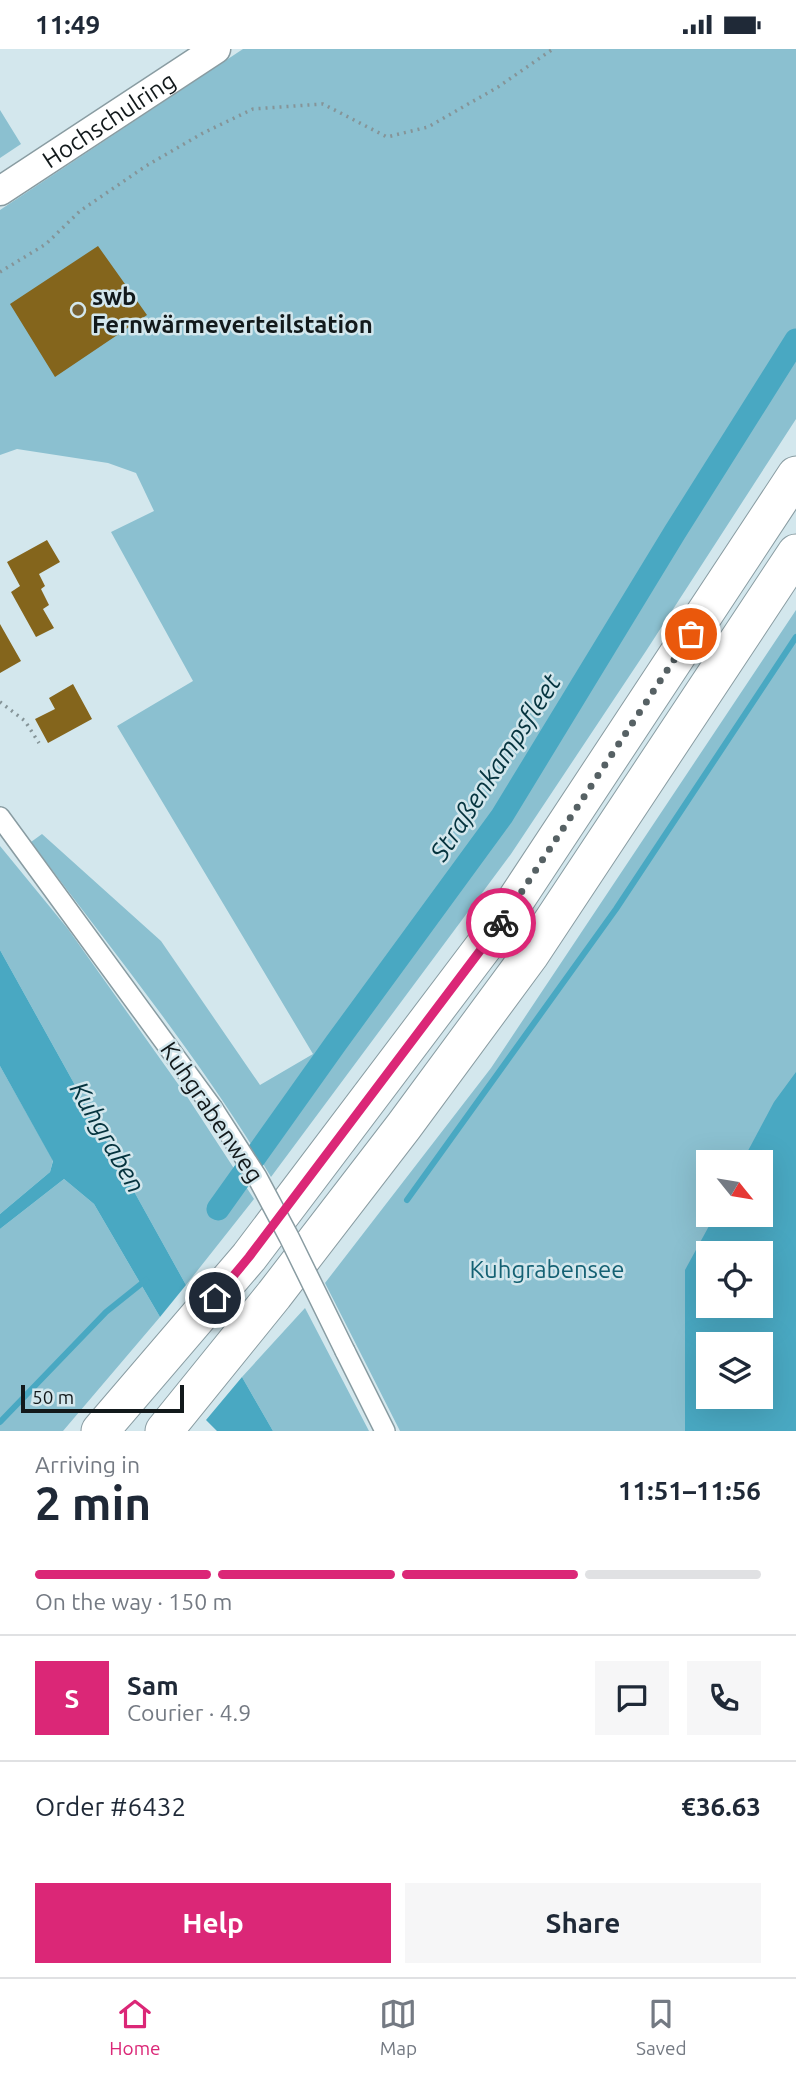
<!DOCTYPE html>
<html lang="en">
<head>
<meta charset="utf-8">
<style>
  :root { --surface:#fff; --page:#f6f6f7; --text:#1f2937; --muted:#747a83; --line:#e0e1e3; --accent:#db2777 }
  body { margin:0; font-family:Ubuntu,sans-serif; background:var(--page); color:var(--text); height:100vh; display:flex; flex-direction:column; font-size:26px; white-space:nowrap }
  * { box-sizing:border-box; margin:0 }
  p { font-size:23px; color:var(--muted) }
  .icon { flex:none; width:38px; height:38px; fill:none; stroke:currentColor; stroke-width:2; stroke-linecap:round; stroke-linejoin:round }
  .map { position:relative; height:1382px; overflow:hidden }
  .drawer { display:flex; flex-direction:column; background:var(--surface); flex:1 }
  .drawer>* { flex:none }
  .needle { width:46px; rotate:120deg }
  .fabs { position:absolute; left:696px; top:1101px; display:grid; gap:14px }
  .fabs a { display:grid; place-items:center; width:77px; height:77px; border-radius:0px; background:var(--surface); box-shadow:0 7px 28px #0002; font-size:35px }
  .scale { position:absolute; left:21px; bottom:18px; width:163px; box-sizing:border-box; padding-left:7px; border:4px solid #12191b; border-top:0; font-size:19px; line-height:24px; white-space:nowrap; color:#12191b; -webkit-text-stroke:5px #d3e7ed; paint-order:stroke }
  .pin { position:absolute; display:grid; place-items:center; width:60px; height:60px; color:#fff; margin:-30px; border:4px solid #fff; border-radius:50%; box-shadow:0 2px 7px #0007 }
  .courier { position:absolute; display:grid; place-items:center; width:70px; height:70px; margin:-35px; border:5px solid #db2777; border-radius:50%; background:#fff; color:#222; box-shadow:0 2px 9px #0007 }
  .headline em { font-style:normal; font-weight:700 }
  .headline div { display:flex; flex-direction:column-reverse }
  .headline { display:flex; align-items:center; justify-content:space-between; height:119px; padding:0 35px }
  h1 { font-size:46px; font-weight:700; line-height:52px }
  .bar { display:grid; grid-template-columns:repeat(4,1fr); gap:10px 7px; align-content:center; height:84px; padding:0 35px }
  .bar i { height:9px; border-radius:5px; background:var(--line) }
  .bar .selected { background:var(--accent) }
  .bar p { grid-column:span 4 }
  .line { display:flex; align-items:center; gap:18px; padding:0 35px; border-top:2px solid var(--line) }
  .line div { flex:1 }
  .round { display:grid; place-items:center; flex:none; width:74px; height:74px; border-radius:0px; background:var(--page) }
  .primary-button { display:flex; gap:14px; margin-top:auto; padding:14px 35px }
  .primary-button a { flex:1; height:80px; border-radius:0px; background:var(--accent); color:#fff; font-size:28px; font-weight:700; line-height:80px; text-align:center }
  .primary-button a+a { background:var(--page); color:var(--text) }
  .status { display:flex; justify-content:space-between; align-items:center; height:49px; padding:0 35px; background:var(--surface); direction:ltr }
  .status svg { height:19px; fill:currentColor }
  .tabs { display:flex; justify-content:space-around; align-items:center; height:98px; border-top:2px solid var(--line); background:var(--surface); font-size:19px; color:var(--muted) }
  .tabs a { display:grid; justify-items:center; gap:4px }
  .tabs .selected { color:var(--accent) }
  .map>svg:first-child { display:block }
</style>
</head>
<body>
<div class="status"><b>11:49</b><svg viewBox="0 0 49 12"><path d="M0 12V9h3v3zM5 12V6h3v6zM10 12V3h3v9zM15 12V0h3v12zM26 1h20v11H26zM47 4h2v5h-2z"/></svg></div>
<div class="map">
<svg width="796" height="1382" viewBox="0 0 796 1382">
  <rect width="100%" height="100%" fill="#d3e7ed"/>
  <path fill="#8bc0d0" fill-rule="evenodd" d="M243 0H796V370L646 602 511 805 271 1128C201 1010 113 903 31 793L42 785 161 892 260 1036 313 1005 117 677 193 632 111 483 154 462 136 424 108 414 17 400 0 406V161Z
    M0 61 21 95 0 109Z
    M796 561V1382H400L325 1234 491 1019ZM709 1113H761V1166H709ZM709 1204H761V1256H709ZM709 1295H761V1348H709Z
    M0 797 68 880 188 1049 254 1150 186 1236 0 901Z
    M0 1017 53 1111 50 1123 0 1165Z
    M64 1130 94 1155 160 1268 63 1382H0V1180Z
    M305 1259 369 1382H273L242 1328Z"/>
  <path fill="#49a8c2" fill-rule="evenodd" d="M0 901 186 1236 160 1268 94 1155 64 1130 0 1180V1165L50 1123 53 1112 0 1017Z
    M796 1023V1382H685V1221L715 1166H761V1113H742L774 1053ZM761 1204V1256H709V1204ZM761 1295V1348H709V1295Z
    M242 1328 273 1382H217L206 1371Z"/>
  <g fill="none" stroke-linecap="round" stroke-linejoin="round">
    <path stroke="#49a8c2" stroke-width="6" d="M407 1151 616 860 796 588
      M0 1373 106 1263 146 1231"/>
    <path stroke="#49a8c2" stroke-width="23" d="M218 1160 336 994 502 767 675 483 796 291"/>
  </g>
  <path fill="#84651c" d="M98 197 147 266 55 328 10 255Z
    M47 491 60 513 39 525 45 537 41 540 49 556 43 560 54 579 36 588 11 543 20 537 7 513Z
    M0 575 21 612 0 624Z
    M73 635 92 670 48 694 35 670 55 660 49 649Z"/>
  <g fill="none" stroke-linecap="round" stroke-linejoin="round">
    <g stroke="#899ca2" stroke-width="22">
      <path id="street" d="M0 768 212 1058
        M345 1302 385 1382"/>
    </g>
    <g stroke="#899ca2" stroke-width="31">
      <g id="secondary">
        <path id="s1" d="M0 142 216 0"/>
      </g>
    </g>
    <g stroke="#899ca2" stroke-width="39">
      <path id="highway" d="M100 1382 249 1208 496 881 796 426
        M164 1382 274 1246 404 1077 530 906 796 504"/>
    </g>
    <path stroke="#859498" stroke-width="3.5" stroke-dasharray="2 5" stroke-linecap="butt" d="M0 223 46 195 80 162 146 117 203 84 253 60 323 55 387 88 428 78 498 38 553 0
      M0 653 25 672 39 694"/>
    <use href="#street" stroke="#fff" stroke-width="19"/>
    <use href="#secondary" stroke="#fff" stroke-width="28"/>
    <use href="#highway" stroke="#fff" stroke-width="37"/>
    <g stroke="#899ca2" stroke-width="22" stroke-linecap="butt">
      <path id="street-bridge" d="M212 1058 257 1128 289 1188 345 1302"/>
    </g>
    <use href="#street-bridge" stroke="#fff" stroke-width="19"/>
  </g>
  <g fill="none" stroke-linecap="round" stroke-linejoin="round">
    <path stroke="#566164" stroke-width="7" stroke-dasharray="0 12.6" d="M501 874 691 585"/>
    <path stroke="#db2777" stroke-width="9" d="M215 1249 249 1208 501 874"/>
  </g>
  <circle fill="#776030" stroke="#d3e7ed" stroke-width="2.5" cx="78" cy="261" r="7"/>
  <g text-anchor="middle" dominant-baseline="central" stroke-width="5" stroke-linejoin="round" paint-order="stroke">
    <g font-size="24" fill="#12191b" stroke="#d3e7ed">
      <text stroke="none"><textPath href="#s1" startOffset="130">Hochschulring</textPath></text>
      <text transform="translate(212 1063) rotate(56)">Kuhgrabenweg</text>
    </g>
    <g font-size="24" font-weight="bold" fill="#12191b" stroke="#d3e7ed" text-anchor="start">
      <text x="92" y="247">swb<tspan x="92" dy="28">Fernwärmeverteilstation</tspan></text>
    </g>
    <g font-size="24" fill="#146173" stroke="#d3e7ed">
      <text x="547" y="1220">Kuhgrabensee</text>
    </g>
    <g font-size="26" font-style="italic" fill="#05333e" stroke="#d3e7ed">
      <text transform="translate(495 718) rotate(-57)">Straßenkampsfleet</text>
      <text transform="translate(108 1088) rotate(60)">Kuhgraben</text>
    </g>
  </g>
</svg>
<div class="fabs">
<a><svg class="needle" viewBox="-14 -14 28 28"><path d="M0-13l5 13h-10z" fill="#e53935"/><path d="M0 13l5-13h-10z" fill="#747a83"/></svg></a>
<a><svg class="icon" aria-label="locate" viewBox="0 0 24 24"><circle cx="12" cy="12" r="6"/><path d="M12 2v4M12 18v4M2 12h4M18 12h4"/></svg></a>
<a><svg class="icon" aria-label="layers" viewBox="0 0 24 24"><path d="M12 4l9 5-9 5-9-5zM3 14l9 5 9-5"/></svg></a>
</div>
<div class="scale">50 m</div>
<div class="pin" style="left:691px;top:585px;background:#ea580c"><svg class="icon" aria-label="bag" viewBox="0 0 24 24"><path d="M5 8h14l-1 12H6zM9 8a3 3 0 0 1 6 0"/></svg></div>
<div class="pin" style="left:215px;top:1249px;background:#1f2937"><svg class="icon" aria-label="home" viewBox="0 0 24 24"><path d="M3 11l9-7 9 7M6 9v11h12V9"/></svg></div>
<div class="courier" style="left:501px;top:874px"><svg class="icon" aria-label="bike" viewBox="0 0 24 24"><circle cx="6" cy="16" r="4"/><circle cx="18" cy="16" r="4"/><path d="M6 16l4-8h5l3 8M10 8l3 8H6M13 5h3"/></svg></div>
</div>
<section class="drawer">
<div class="headline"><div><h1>2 min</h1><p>Arriving in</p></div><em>11:51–11:56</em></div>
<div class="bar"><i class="selected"></i><i class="selected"></i><i class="selected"></i><i></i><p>On the way · 150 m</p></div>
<div class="line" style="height:126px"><b class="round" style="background:var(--accent);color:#fff">S</b><div><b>Sam</b><p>Courier · 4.9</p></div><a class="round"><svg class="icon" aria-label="chat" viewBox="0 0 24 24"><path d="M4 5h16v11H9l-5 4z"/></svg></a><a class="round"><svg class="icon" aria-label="phone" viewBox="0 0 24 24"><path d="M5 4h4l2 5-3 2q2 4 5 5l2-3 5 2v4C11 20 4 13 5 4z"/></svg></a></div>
<div class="line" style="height:91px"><div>Order #6432</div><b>€36.63</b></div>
<div class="primary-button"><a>Help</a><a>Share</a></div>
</section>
<nav class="tabs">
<a class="selected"><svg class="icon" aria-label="home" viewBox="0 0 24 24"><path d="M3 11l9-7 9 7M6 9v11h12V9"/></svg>Home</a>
<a><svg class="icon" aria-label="map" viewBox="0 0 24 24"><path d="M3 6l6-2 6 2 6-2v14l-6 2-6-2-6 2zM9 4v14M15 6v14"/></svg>Map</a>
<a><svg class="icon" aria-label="saved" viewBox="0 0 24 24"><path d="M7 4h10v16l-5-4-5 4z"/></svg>Saved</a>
</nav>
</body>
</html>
